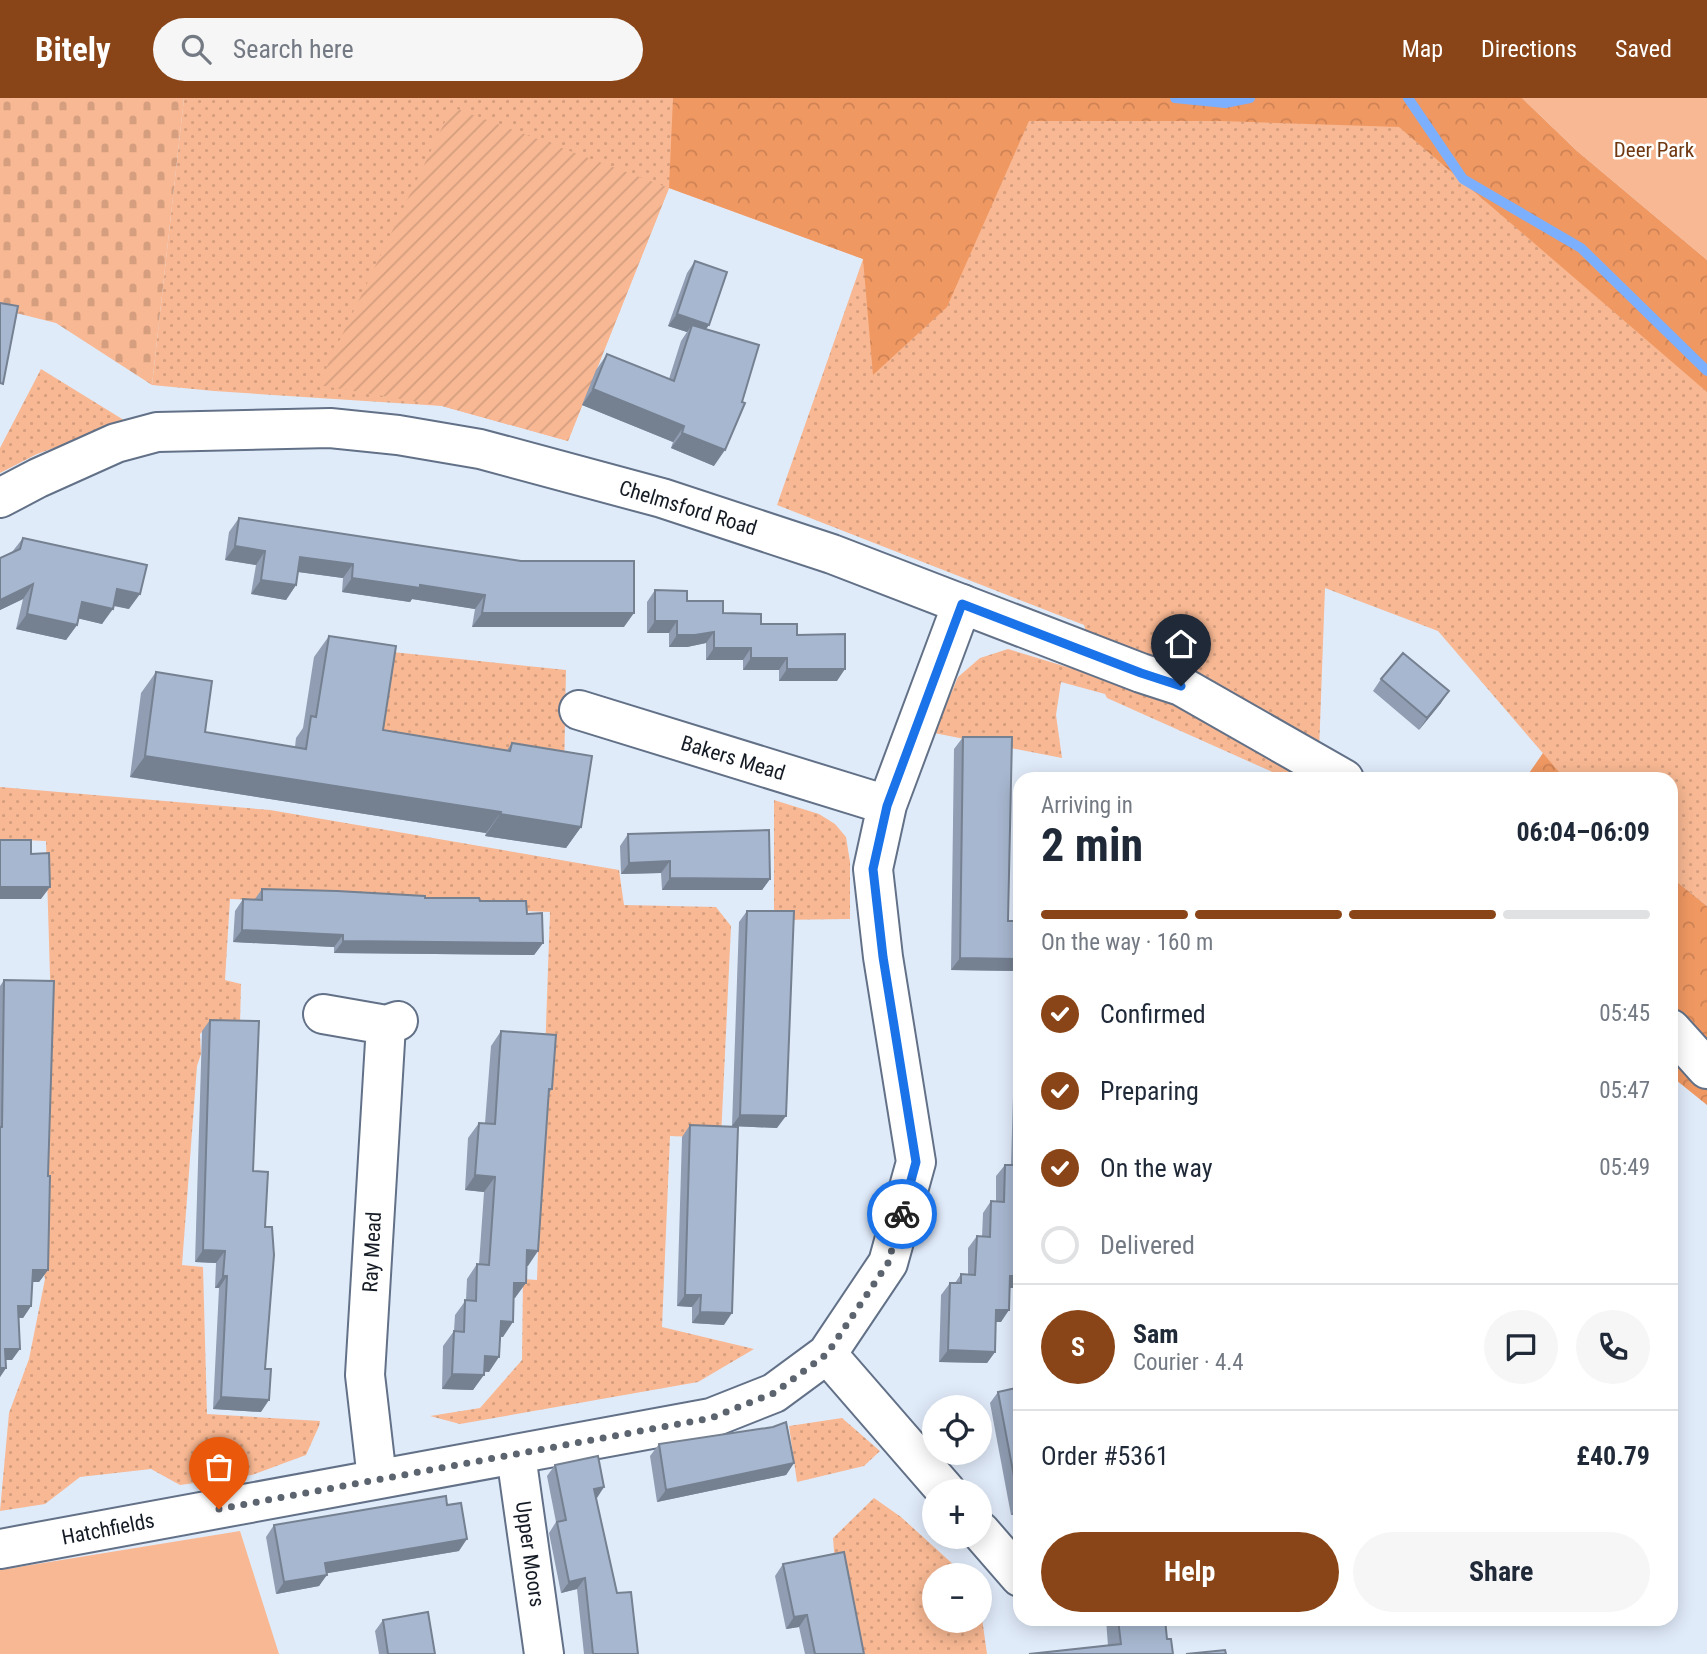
<!DOCTYPE html>
<html lang="en">
<head>
<meta charset="utf-8">
<style>
  :root { --surface:#fff; --page:#f6f6f7; --text:#1f2937; --muted:#747a83; --line:#e0e1e3; --accent:#894517 }
  body { margin:0; font-family:"Roboto Condensed",sans-serif; background:var(--page); color:var(--text); height:100vh; display:flex; flex-direction:column; font-size:26px; white-space:nowrap }
  * { box-sizing:border-box; margin:0 }
  p { font-size:23px; color:var(--muted) }
  .icon { flex:none; width:38px; height:38px; fill:none; stroke:currentColor; stroke-width:2; stroke-linecap:round; stroke-linejoin:round }
  .map { position:relative; flex:1; overflow:hidden }
  .details { position:absolute; left:1013px; top:674px; width:665px; height:854px; display:flex; flex-direction:column; background:var(--surface); border-radius:21px; box-shadow:0 4px 18px #0003 }
  .details>* { flex:none }
  .buttons { position:absolute; left:922px; top:1297px; display:grid; gap:14px }
  .buttons a { display:grid; place-items:center; width:70px; height:70px; border-radius:50%; background:var(--surface); box-shadow:0 4px 18px #0003; font-size:35px }
  .pin { position:absolute; display:grid; place-items:center; width:60px; height:60px; color:#fff; margin:-72px -30px; border-radius:50% 50% 50% 0; rotate:-45deg; box-shadow:0 0 7px #0007 }
  .pin .icon { rotate:45deg }
  .courier { position:absolute; display:grid; place-items:center; width:70px; height:70px; margin:-35px; border:5px solid #1a73e8; border-radius:50%; background:#fff; color:#222; box-shadow:0 2px 9px #0007 }
  .headline em { font-style:normal; font-weight:700 }
  .headline div { display:flex; flex-direction:column-reverse }
  .headline { display:flex; align-items:center; justify-content:space-between; height:119px; padding:0 28px }
  h1 { font-size:46px; font-weight:700; line-height:52px }
  .bar { display:grid; grid-template-columns:repeat(4,1fr); gap:10px 7px; align-content:center; height:84px; padding:0 28px }
  .bar i { height:9px; border-radius:5px; background:var(--line) }
  .bar .on { background:var(--accent) }
  .bar p { grid-column:span 4 }
  .line { display:flex; align-items:center; gap:18px; padding:0 28px; border-top:2px solid var(--line) }
  .line div { flex:1 }
  .round { display:grid; place-items:center; flex:none; width:74px; height:74px; border-radius:37px; background:var(--page) }
  ol { padding:0 28px; list-style:none }
  li { display:flex; align-items:center; gap:21px; height:77px }
  li p { margin-inline-start:auto }
  li .icon { padding:7px; border-radius:50%; background:var(--accent); color:#fff; stroke-width:4 }
  li:last-child { color:var(--muted) }
  li i { width:38px; height:38px; border:4px solid var(--line); border-radius:50% }
  .primary-button { display:flex; gap:14px; margin-top:auto; padding:14px 28px }
  .primary-button a { flex:1; height:80px; border-radius:42px; background:var(--accent); color:#fff; font-size:28px; font-weight:700; line-height:80px; text-align:center }
  .primary-button a+a { background:var(--page); color:var(--text) }
  header { display:flex; align-items:center; gap:42px; box-sizing:border-box; height:98px; padding:0 35px; background:var(--accent); color:#fff }
  header strong { font-size:33px }
  nav { display:flex; gap:38px; margin-inline-start:auto; font-size:24px }
  .search { width:490px; height:63px; background:var(--page); display:flex; align-items:center; gap:18px; box-sizing:border-box; padding:0 24px; border-radius:38px; color:var(--muted); font-size:26px }
  .map>svg:first-child { display:block }
</style>
</head>
<body>
<header>
<strong>Bitely</strong>
<div class="search"><svg class="icon" aria-label="search" viewBox="0 0 24 24"><circle cx="10" cy="10" r="6"/><path d="M15 15l6 6"/></svg>Search here</div>
<nav><a>Map</a><a>Directions</a><a>Saved</a></nav>
</header>
<div class="map">
<svg width="1707" height="1556" viewBox="0 0 1707 1556">
  <defs>
    <pattern id="grass-dots" width="8" height="8" patternUnits="userSpaceOnUse" patternTransform="scale(1.75)"><rect width="8" height="8" fill="#f8b893"/><path d="M2 2h.1M6 6h.1" fill="none" stroke="#d49e7f" stroke-width="1.8" stroke-linecap="round"/></pattern>
    <pattern id="forest-crowns" width="20" height="18" patternUnits="userSpaceOnUse" patternTransform="scale(1.75)"><rect width="20" height="18" fill="#f09862"/><path d="M2 6a3 3 0 1 1 6 0M12 15a3 3 0 1 1 6 0" fill="none" stroke="#cd8255"/></pattern>
    <pattern id="cemetery-stones" width="16" height="16" patternUnits="userSpaceOnUse" patternTransform="scale(1.75)"><rect width="16" height="16" fill="#f8b893"/><path d="M2 7V4a2 2 0 0 1 4 0v3zM10 15v-3a2 2 0 0 1 4 0v3z" fill="#d49e7f"/></pattern>
    <pattern id="garden-furrows" width="10" height="10" patternUnits="userSpaceOnUse" patternTransform="scale(1.75)"><rect width="10" height="10" fill="#f8b893"/><path d="M-1 1l2-2M0 10L10 0M9 11l2-2" fill="none" stroke="#d49e7f"/></pattern>
  </defs>
  <rect width="100%" height="100%" fill="#e0ebfa"/>
  <path fill="url(#grass-dots)" d="M184 0H1522L1577 53 1707 162V808L1671 779V681H1565L1438 533 1325 490 1318 681H1288L1107 600 1105 596 1061 584 1056 617 1062 660 934 635 958 579 980 560 1008 551 1100 579 1084 527 777 407 863 161 669 90 568 343 442 308 214 293 152 287Z
    M41 271 127 324 37 356 0 375V350Z
    M383 553 566 572 564 677 338 634Z
    M0 689 270 712 619 772 624 807 716 809 731 828 721 1040 670 1038 662 1229 754 1251 698 1284 460 1326 430 1318 480 1310 522 1262 523 1181 537 1182 550 814 230 801 225 882 241 886 240 926 202 934 200 936 201 956 197 968 182 1167 203 1169 207 1316 320 1323 319 1328 306 1357 252 1377 180 1387 151 1371 80 1379 45 1406 0 1413 9 1315 29 1261 45 1181 42 1165 51 912 46 743 0 741Z
    M774 702 819 716 835 726 846 739 850 764V821L774 822Z
    M842 1320 880 1353 864 1368 797 1384 789 1328Z
    M874 1400 901 1419 955 1468 961 1477H934V1522H980V1506L987 1556H853L835 1466 833 1440Z"/>
  <path fill="url(#forest-crowns)" d="M673 0H1522L1577 53 1707 162V294L1399 29 1221 23H1029L947 209 873 277 863 161 669 90Z
    M1543 655 1565 681H1525Z
    M1671 779 1707 808V1007L1671 978Z"/>
  <path fill="url(#cemetery-stones)" d="M0 0H184L152 287 56 225 0 211Z"/>
  <path fill="#f8b893" d="M1522 0H1707V162L1577 53Z
    M240 1433 279 1556H0V1472Z"/>
  <path fill="url(#garden-furrows)" d="M452 9 669 90 568 343 442 308 318 287Z"/>
  <g fill="none" stroke-linecap="round" stroke-linejoin="round">
    <path stroke="#7caffe" stroke-width="10" d="M1175 0 1225 5 1250 0
      M1408 0 1463 81 1581 150 1707 273"/>
    <g stroke="#627187" stroke-width="42">
      <path id="street" d="M579 612 887 707
        M323 916 386 927 398 923
        M827 1256 946 1393
        M516 1357 544 1556
        M377 1381 365 1277 386 927
        M980 1433 1020 1479
        M0 1451 711 1320 774 1295 827 1256 888 1165 916 1064 883 859 873 771 887 707 962 506"/>
    </g>
    <g stroke="#627187" stroke-width="42">
      <path id="secondary" d="M0 400 38 380 116 345 157 334 330 330 398 337 480 351 662 400 832 456 1141 575 1181 588 1344 681
        M1671 931 1707 971"/>
    </g>
    <use href="#street" stroke="#fff" stroke-width="38"/>
    <use href="#secondary" stroke="#fff" stroke-width="38"/>
  </g>
  <path fill="#909db2" d="M695 163 709 227 706 231 714 368 671 350 673 344 582 307 596 272 607 256 669 281 681 243 687 234 668 228 687 175Z
    M239 420 624 529H472L475 511 412 501 410 504 342 494 343 480 298 474 296 487 286 502 251 496 256 467 225 462 229 434Z
    M23 440 129 511 113 508 102 526 78 520 77 527 66 542 16 531 23 501 0 512V460L12 454Z
    M655 492 723 515 797 537 837 583H779V572H743V562H706V545L687 549H669V535H647V504Z
    M329 538 383 632 507 652 512 645 581 729 566 750 485 738 486 735 130 679 141 595 156 574 205 634 295 649 296 640 303 630 314 559Z
    M1381 581 1441 605 1419 632 1373 593Z
    M963 639 1008 823 1020 873 951 872 954 651Z
    M628 736 770 781 762 792H662L661 775 621 776 620 748Z
    M262 791 480 803 527 816 543 845 534 857 334 855V849L233 844 235 813 243 801H255Z
    M747 813 777 1030 732 1028 739 824Z
    M4 882 48 1078V1172L39 1184H32L31 1208 23 1220H19L12 1262H6V1270L0 1279V888Z
    M1020 888V1182L1015 1190H1010L1001 1224H996L995 1254 987 1265 939 1264 941 1197 950 1185H955L961 1176H968V1150L977 1138 982 1139 983 1115 991 1103H996V1078L1005 1067H1011L1016 894Z
    M210 922 253 1073 265 1129 261 1314 213 1311 219 1190H215L216 1165 195 1164 202 933Z
    M501 933 552 991 549 995 528 1168H526L515 1200H514L503 1239H500L489 1274 484 1273 473 1292 442 1291 443 1248 454 1233 455 1217 466 1202 467 1181 477 1166H479L484 1094 465 1092 468 1040 479 1025H485L491 948Z
    M690 1027 724 1227 692 1225V1209L677 1208 682 1039Z
    M1020 1289V1415L1011 1417 990 1305 998 1294Z
    M659 1346 794 1365 786 1377 657 1404 650 1358Z
    M555 1367 604 1389 596 1400 617 1495 638 1556H584L577 1491 561 1495 549 1435 556 1424 547 1378Z
    M447 1407 459 1453 327 1475 319 1488 276 1496 266 1439 274 1427Z
    M783 1466 864 1556H805L799 1529 786 1531 775 1478Z
    M1106 1521H1165L1167 1541 1108 1548Z
    M383 1522 435 1556H379L375 1533Z"/>
  <path fill="#758091" d="M677 216 709 227 700 239 692 227 687 234 668 228Z
    M593 291 684 328 673 344 582 307Z
    M682 335 725 352 714 368 671 350Z
    M235 448 265 453 256 467 225 462Z
    M300 459 353 466 343 480 291 473Z
    M352 480 420 487 485 497 475 511 412 501 410 504 342 494Z
    M261 482 296 487 286 502 251 496Z
    M33 486 23 501 0 512V502Z
    M117 491 140 496 129 511 107 506Z
    M82 504 113 511 102 526 72 519Z
    M482 515H634L624 529H472Z
    M27 516 77 527 66 542 16 531Z
    M655 523H677L669 535H647Z
    M714 534 706 545 687 549H669L677 537Z
    M714 550H751L743 562H706Z
    M751 560H787L779 572H743Z
    M787 571H845L837 583H779Z
    M1449 593 1441 605 1419 632 1427 620Z
    M145 658 501 714 486 735 130 679Z
    M500 716 581 729 566 750 485 738Z
    M670 763 661 775 621 776 629 765Z
    M670 780 770 781 762 792H662Z
    M0 789H50L41 801H0Z
    M242 832 343 837 334 849 233 844Z
    M343 843 543 845 534 857 334 855Z
    M960 860 1020 861V873L951 872Z
    M740 1017 786 1018 777 1030 732 1028Z
    M475 1077 495 1079 484 1094 465 1092Z
    M203 1152 225 1153 216 1165 195 1164Z
    M527 1152 538 1153 528 1168 516 1167Z
    M33 1172H48L39 1184H25Z
    M223 1178H227L219 1190H215Z
    M1010 1178H1020V1182L1015 1190H1002Z
    M514 1185H526L515 1200H504Z
    M685 1197H701L692 1209 677 1208Z
    M18 1208H31L23 1220 10 1219Z
    M996 1212H1009L1001 1224H988Z
    M700 1214 732 1215 724 1227 692 1225Z
    M501 1223 513 1224 503 1239 490 1238Z
    M5 1251H20L12 1262H0Z
    M948 1252 995 1254 987 1265 939 1264Z
    M485 1258 499 1259 489 1274 474 1273Z
    M0 1270H6L0 1279Z
    M452 1276 484 1277 473 1292 442 1291Z
    M221 1299 269 1302 261 1314 213 1311Z
    M794 1365 786 1377 657 1404 666 1392Z
    M604 1389 597 1400 586 1402 594 1391Z
    M1019 1405H1020V1415L1011 1417Z
    M467 1441 459 1453 317 1477 325 1465Z
    M327 1477 319 1488 276 1496 284 1484Z
    M585 1480 577 1491 561 1495 569 1484Z
    M807 1517 799 1529 786 1531 794 1519Z"/>
  <path fill="#a7b7cf" stroke="#758091" stroke-width="2" d="M695 163 727 174 709 227 677 216Z
    M0 205 18 208 3 286 0 285Z
    M692 227 759 247 742 304 745 305 725 352 682 335 684 328 593 291 607 256 674 283Z
    M239 420 521 463H634V515H482L485 497 420 487V490L352 480 353 466 300 459 296 487 261 482 265 453 235 448Z
    M23 440 147 467 140 496 117 491 113 511 82 504 77 527 27 516 33 486 0 502V460L20 451Z
    M655 492 687 493V503H723V515L761 516V526H797V537L845 536V571H787V560H751V550H714V534L695 537H677V523H655Z
    M329 538 396 548 383 632 510 653 512 645 592 658 581 729 500 716 501 714 145 658 156 574 212 583 205 634 306 651 311 618 316 619Z
    M1403 555 1449 593 1427 620 1381 581Z
    M963 639H1012L1008 823H1020V861L960 860Z
    M769 732 770 781 670 780V763L629 765 628 736Z
    M0 742H31V756L49 755 50 789H0Z
    M262 791 337 793 425 798V800H479L480 803H526L527 816 542 815 543 845 343 843V837L242 832 243 801 262 802Z
    M747 813H794L786 1018 740 1017Z
    M4 882 54 883 48 1078H50L48 1172H33L31 1208H18L20 1251H5L6 1270H0V1029H2Z
    M210 922 259 923 253 1073 268 1074 265 1129H272L274 1157 265 1271H271L269 1302 221 1299 227 1178H223L225 1153 203 1152Z
    M501 933 556 937 552 991H549L538 1153 527 1152 526 1185H514L513 1224 501 1223 499 1259 485 1258 484 1277 452 1276 454 1233 464 1234 465 1202 476 1203 477 1166 489 1167 495 1079 475 1077 479 1025 495 1026Z
    M1020 1020V1178H1010L1009 1212H996L995 1254 948 1252 950 1185H961V1176L975 1177 977 1138 990 1139 991 1103 1004 1104 1005 1067H1019Z
    M690 1027 738 1029 732 1215 700 1214 701 1197H685Z
    M1020 1289V1405H1019L998 1294Z
    M786 1324 794 1365 666 1392 659 1346 773 1329Z
    M598 1358 604 1389 594 1391 617 1495 631 1494 638 1556H593L585 1480 569 1484 557 1424 566 1422 555 1367Z
    M446 1398 447 1407 461 1405 467 1441 325 1465 327 1477 284 1484 274 1427Z
    M844 1454 864 1556H815L807 1517 794 1519 783 1466Z
    M428 1514 435 1556H388L383 1522Z
    M1118 1521H1165L1167 1541H1171L1173 1556H1029L1121 1546Z
    M1225 1552 1226 1556H1186Z"/>
  <g fill="none" stroke-linecap="round" stroke-linejoin="round">
    <path stroke="#5c646f" stroke-width="7" stroke-dasharray="0 12.6" d="M219 1411 711 1320 774 1295 827 1256 888 1165 902 1116"/>
    <path stroke="#1a73e8" stroke-width="9" d="M902 1116 916 1064 883 859 873 771 887 708 962 506 1141 575 1181 588"/>
  </g>
  <g text-anchor="middle" dominant-baseline="central" stroke-width="5" stroke-linejoin="round" paint-order="stroke">
    <g font-size="21" fill="#703811" stroke="#fff">
      <text x="1654" y="52">Deer Park</text>
    </g>
    <g font-size="21" fill="#151b24" stroke="#fff">
      <text transform="translate(688 410) rotate(17)">Chelmsford Road</text>
      <text transform="translate(733 660) rotate(17)">Bakers Mead</text>
      <text transform="translate(372 1154) rotate(-87)">Ray Mead</text>
      <text transform="translate(108 1431) rotate(-11)">Hatchfields</text>
      <text transform="translate(530 1456) rotate(82)">Upper Moors</text>
    </g>
  </g>
</svg>
<div class="buttons">
<a><svg class="icon" aria-label="locate" viewBox="0 0 24 24"><circle cx="12" cy="12" r="6"/><path d="M12 2v4M12 18v4M2 12h4M18 12h4"/></svg></a>
<a>+</a>
<a>−</a>
</div>
<div class="pin" style="left:219px;top:1411px;background:#ea580c"><svg class="icon" aria-label="bag" viewBox="0 0 24 24"><path d="M5 8h14l-1 12H6zM9 8a3 3 0 0 1 6 0"/></svg></div>
<div class="pin" style="left:1181px;top:588px;background:#1f2937"><svg class="icon" aria-label="home" viewBox="0 0 24 24"><path d="M3 11l9-7 9 7M6 9v11h12V9"/></svg></div>
<div class="courier" style="left:902px;top:1116px"><svg class="icon" aria-label="bike" viewBox="0 0 24 24"><circle cx="6" cy="16" r="4"/><circle cx="18" cy="16" r="4"/><path d="M6 16l4-8h5l3 8M10 8l3 8H6M13 5h3"/></svg></div>
<section class="details">
<div class="headline"><div><h1>2 min</h1><p>Arriving in</p></div><em>06:04–06:09</em></div>
<div class="bar"><i class="on"></i><i class="on"></i><i class="on"></i><i></i><p>On the way · 160 m</p></div>
<ol>
<li><svg class="icon" aria-label="check" viewBox="0 0 24 24"><path d="M5 12l5 5 9-10"/></svg>Confirmed<p>05:45</p></li>
<li><svg class="icon" aria-label="check" viewBox="0 0 24 24"><path d="M5 12l5 5 9-10"/></svg>Preparing<p>05:47</p></li>
<li><svg class="icon" aria-label="check" viewBox="0 0 24 24"><path d="M5 12l5 5 9-10"/></svg>On the way<p>05:49</p></li>
<li><i></i>Delivered</li>
</ol>
<div class="line" style="height:126px"><b class="round" style="background:var(--accent);color:#fff">S</b><div><b>Sam</b><p>Courier · 4.4</p></div><a class="round"><svg class="icon" aria-label="chat" viewBox="0 0 24 24"><path d="M4 5h16v11H9l-5 4z"/></svg></a><a class="round"><svg class="icon" aria-label="phone" viewBox="0 0 24 24"><path d="M5 4h4l2 5-3 2q2 4 5 5l2-3 5 2v4C11 20 4 13 5 4z"/></svg></a></div>
<div class="line" style="height:91px"><div>Order #5361</div><b>£40.79</b></div>
<div class="primary-button"><a>Help</a><a>Share</a></div>
</section>
</div>
</body>
</html>
